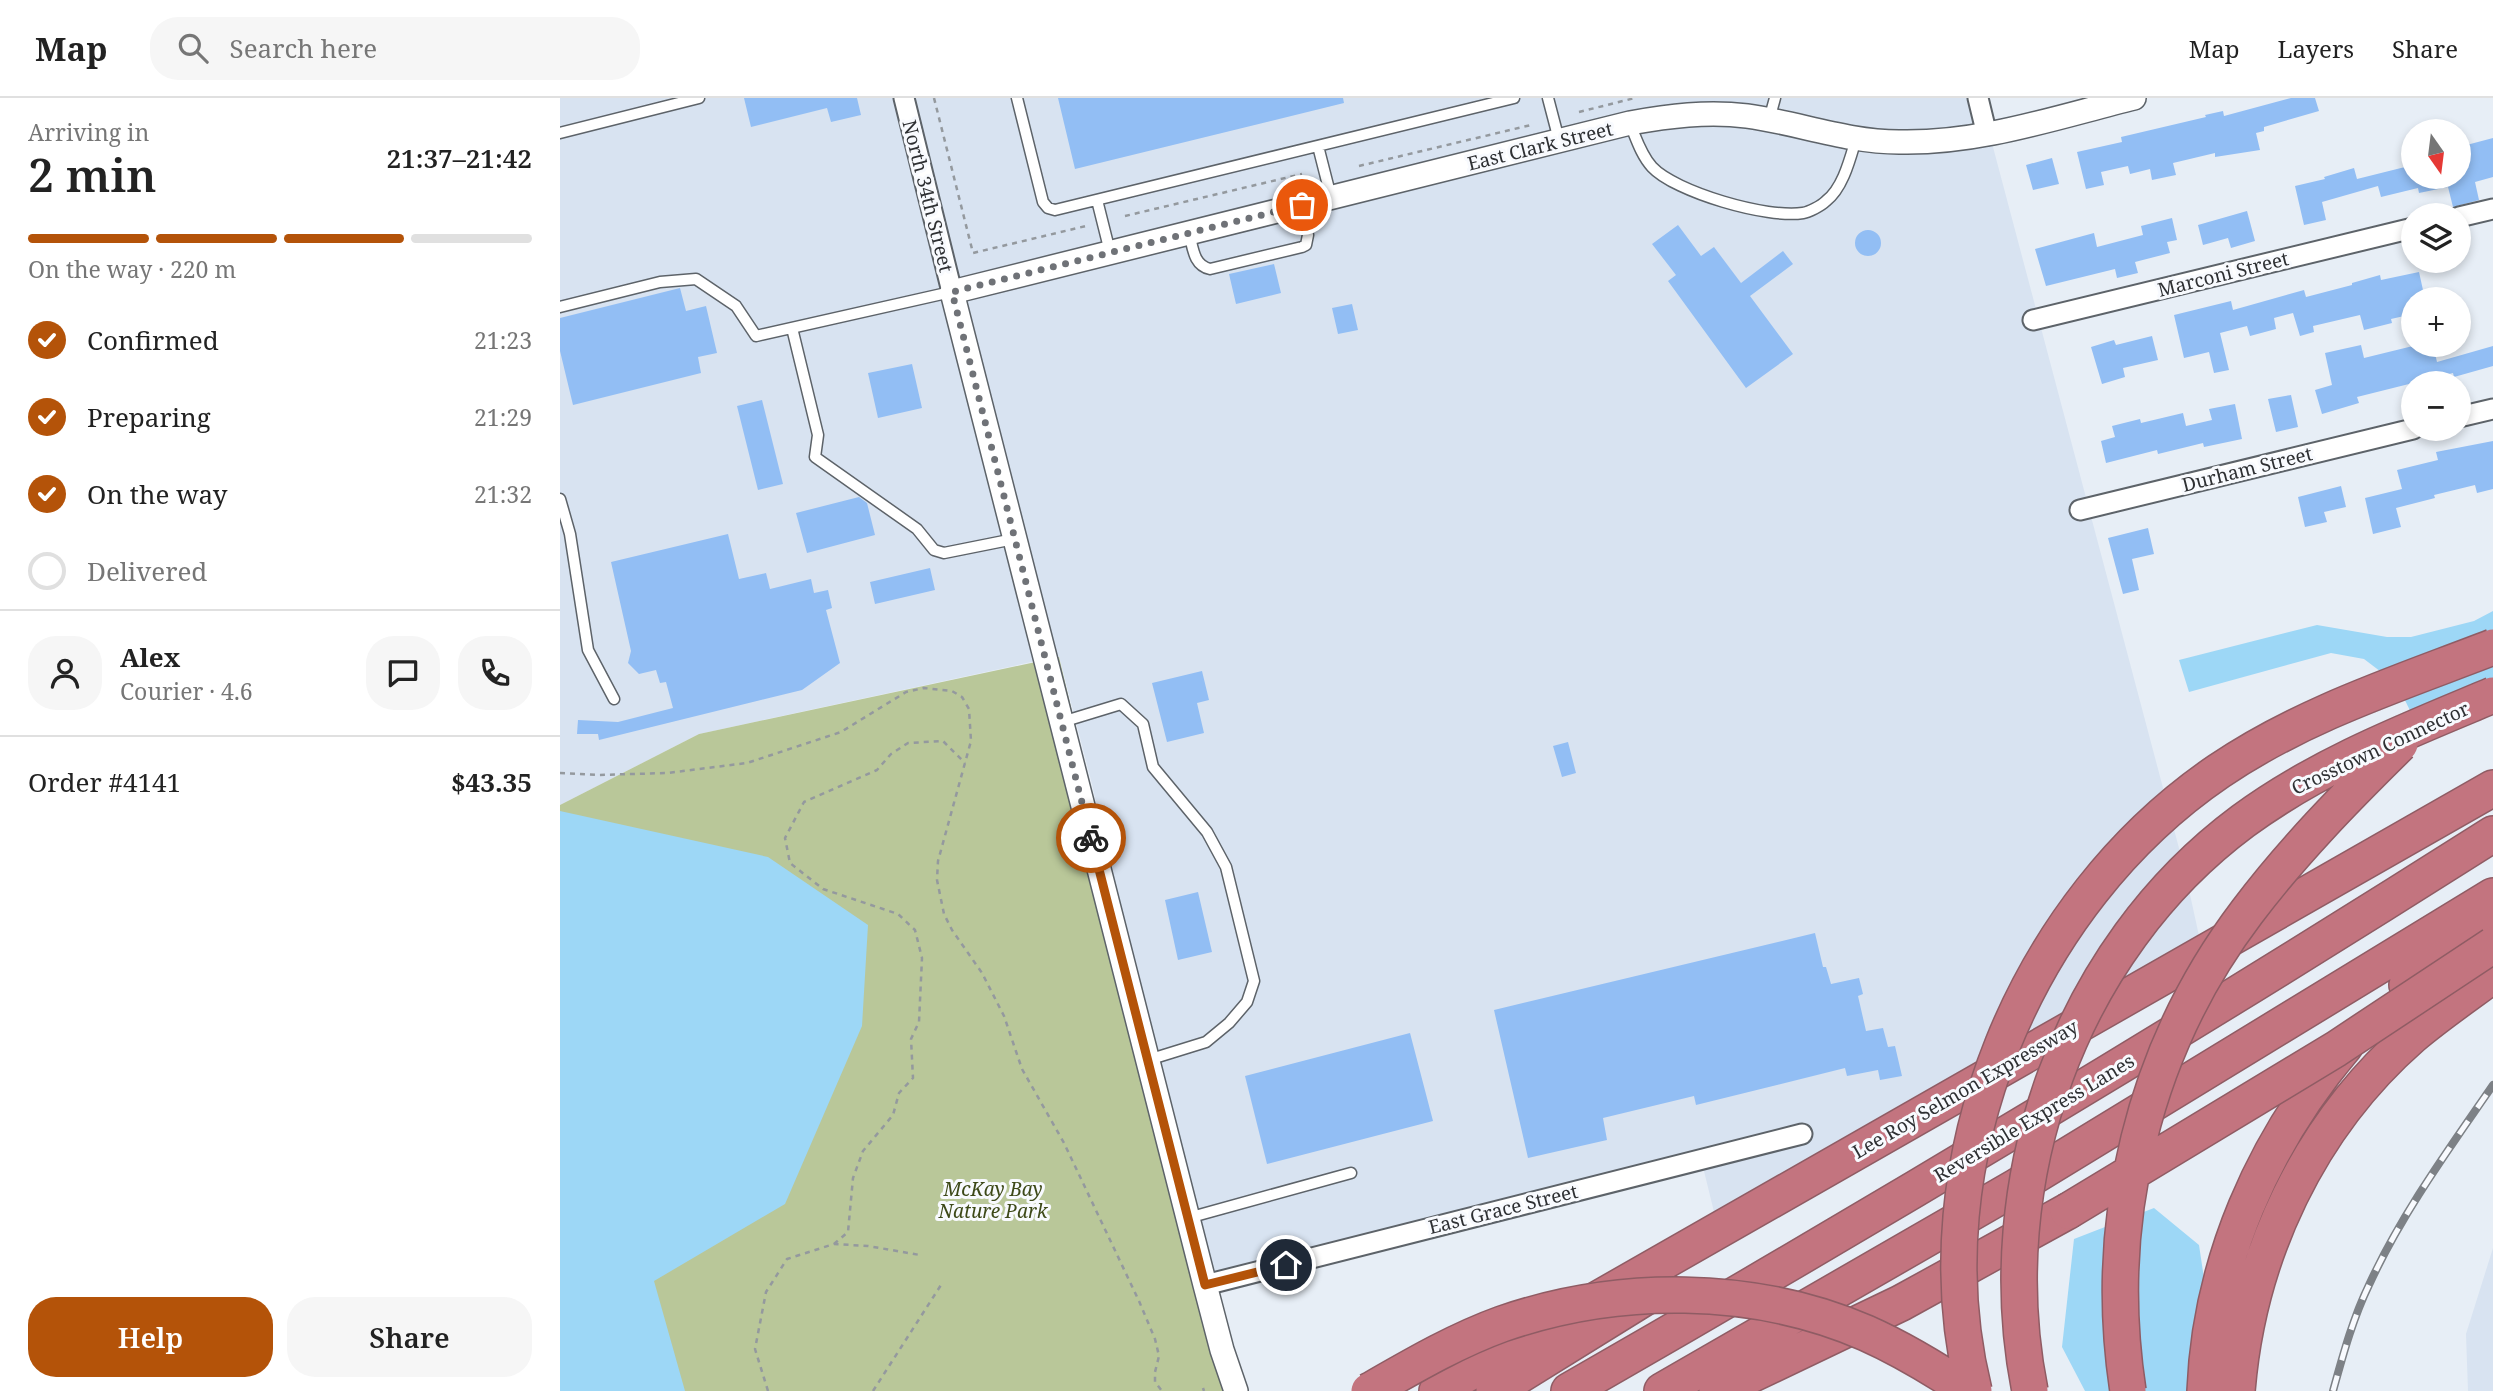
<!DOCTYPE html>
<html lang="en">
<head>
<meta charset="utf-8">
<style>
  :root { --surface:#fff; --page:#f6f6f6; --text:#222; --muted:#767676; --line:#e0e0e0; --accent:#b45309 }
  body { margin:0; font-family:"Noto Serif",serif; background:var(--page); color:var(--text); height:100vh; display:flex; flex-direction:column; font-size:26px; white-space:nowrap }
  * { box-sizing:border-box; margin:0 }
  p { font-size:23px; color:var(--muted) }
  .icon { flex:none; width:38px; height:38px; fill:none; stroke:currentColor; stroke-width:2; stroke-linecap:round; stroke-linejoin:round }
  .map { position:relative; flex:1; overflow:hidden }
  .details { display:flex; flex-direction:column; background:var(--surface); width:560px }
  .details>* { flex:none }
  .needle { width:46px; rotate:166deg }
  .controls { position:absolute; left:1841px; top:21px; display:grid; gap:14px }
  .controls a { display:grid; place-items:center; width:70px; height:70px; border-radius:50%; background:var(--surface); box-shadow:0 4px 10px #0003; font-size:35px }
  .pin { position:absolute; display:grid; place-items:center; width:60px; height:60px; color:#fff; margin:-30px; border:4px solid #fff; border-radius:50%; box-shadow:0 2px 7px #0007 }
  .courier { position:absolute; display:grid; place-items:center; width:70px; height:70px; margin:-35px; border:5px solid #b45309; border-radius:50%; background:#fff; color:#222; box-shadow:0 2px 9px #0007 }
  .summary em { font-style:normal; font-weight:600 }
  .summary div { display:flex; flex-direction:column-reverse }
  .summary { display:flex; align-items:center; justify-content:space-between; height:119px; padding:0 28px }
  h1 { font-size:46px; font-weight:600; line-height:52px }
  .bar { display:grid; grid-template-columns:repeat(4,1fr); gap:10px 7px; align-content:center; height:84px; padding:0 28px }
  .bar i { height:9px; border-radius:5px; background:var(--line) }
  .bar .on { background:var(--accent) }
  .bar p { grid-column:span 4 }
  .line { display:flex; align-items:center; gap:18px; padding:0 28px; border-top:2px solid var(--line) }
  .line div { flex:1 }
  .round { display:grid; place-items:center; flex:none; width:74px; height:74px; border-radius:28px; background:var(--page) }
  ol { padding:0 28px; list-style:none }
  li { display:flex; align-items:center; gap:21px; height:77px }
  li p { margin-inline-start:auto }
  li .icon { padding:7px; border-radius:50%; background:var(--accent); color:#fff; stroke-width:4 }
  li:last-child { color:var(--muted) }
  li i { width:38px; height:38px; border:4px solid var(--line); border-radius:50% }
  .button { display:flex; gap:14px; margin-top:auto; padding:14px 28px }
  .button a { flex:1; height:80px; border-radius:28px; background:var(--accent); color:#fff; font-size:28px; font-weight:600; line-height:80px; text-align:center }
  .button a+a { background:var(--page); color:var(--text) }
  header { display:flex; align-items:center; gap:42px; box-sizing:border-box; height:98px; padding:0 35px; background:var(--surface); border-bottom:2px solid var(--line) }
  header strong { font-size:33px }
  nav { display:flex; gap:38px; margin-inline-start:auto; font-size:24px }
  .search { width:490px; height:63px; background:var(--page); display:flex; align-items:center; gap:18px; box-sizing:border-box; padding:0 24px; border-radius:28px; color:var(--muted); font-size:26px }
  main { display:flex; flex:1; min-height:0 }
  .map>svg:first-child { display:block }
</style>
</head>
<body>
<header>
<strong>Map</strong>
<div class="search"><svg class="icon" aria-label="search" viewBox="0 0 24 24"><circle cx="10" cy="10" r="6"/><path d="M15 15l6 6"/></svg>Search here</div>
<nav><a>Map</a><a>Layers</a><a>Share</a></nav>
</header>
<main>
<section class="details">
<div class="summary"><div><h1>2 min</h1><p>Arriving in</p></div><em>21:37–21:42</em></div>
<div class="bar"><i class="on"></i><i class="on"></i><i class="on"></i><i></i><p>On the way · 220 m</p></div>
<ol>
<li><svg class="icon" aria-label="check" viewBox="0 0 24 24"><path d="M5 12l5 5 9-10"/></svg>Confirmed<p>21:23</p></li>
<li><svg class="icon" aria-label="check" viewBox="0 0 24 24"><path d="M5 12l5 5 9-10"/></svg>Preparing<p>21:29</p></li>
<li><svg class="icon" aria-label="check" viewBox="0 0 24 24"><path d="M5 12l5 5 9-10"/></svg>On the way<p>21:32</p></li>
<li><i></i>Delivered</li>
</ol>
<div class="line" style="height:126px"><a class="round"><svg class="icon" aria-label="person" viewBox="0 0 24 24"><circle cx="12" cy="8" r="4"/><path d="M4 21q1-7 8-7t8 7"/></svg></a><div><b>Alex</b><p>Courier · 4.6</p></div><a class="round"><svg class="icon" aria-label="chat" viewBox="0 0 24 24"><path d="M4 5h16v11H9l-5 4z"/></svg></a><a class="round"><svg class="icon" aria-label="phone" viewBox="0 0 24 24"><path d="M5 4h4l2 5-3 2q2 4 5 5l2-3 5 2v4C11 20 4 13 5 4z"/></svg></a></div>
<div class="line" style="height:91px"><div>Order #4141</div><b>$43.35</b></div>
<div class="button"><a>Help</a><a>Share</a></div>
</section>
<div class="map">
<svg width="1933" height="1293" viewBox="0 0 1933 1293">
  <rect width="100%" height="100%" fill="#e7eef6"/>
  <path fill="#d8e3f1" d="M0 0H1420L1624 769 1641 847 1155 1118 1143 1069 641 1185 532 686 499 558 139 636 0 707Z
    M1933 1150V1293H1908L1906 1236Z"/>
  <path fill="#b9c799" d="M499 559 674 1293H0V707L139 636Z"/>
  <path fill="#9dd7f6" d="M1933 513V616L1865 643 1837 586 1804 561 1771 555 1629 594 1619 562 1757 527 1827 539H1851L1914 523Z
    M0 713 208 759 308 827 302 928 225 1106 94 1183 125 1293H0Z
    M1594 1110 1639 1147 1645 1187 1632 1293H1525L1502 1249 1514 1141Z"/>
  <path fill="#92bef4" d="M184 0H297L301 17 271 24 267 10 191 29Z
    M498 0H783L784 5 515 71Z
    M1731 0H1755L1759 13 1704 29V33L1696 35 1700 52 1655 59V55L1613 65 1616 77 1592 82 1590 71 1570 76 1568 68 1541 74 1544 87 1526 91 1517 54 1562 44 1561 39 1646 19 1645 17 1663 13 1664 18Z
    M1933 40V79L1915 84 1919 102 1893 109 1888 89 1859 95 1858 90 1821 99 1818 88 1762 104 1766 122 1744 127 1735 88 1765 81 1764 79 1794 70 1797 81 1853 67V79H1899V49Z
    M1492 60 1499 86 1473 92 1466 67Z
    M1687 113 1695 143 1671 150 1668 140 1643 147 1638 127Z
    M1612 120 1617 142 1607 144 1610 155 1575 164 1578 175 1557 180 1555 171 1486 188 1475 151 1534 135 1537 149 1583 137 1581 128Z
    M1118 127 1141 158 1154 149 1181 185 1223 153 1233 166 1190 198 1233 256 1186 290 1108 183 1116 177 1092 146Z
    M1295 145a13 13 0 1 1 26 0a13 13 0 1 1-26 0Z
    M714 166 721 195 676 206 669 176Z
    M1859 174 1865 201H1853V216L1831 221 1832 225 1804 232 1800 217 1753 228 1754 234 1740 238 1733 215 1714 220 1716 231 1690 238 1687 228 1660 235 1669 272 1654 275 1649 254 1624 260 1614 217 1671 203 1673 212 1744 192 1746 199 1792 187V185L1820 177 1821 182Z
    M120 190 126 213 146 208 157 255 138 259 141 275 13 307 0 253V220Z
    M792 206 798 232 778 236 772 210Z
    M1592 238 1598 262 1563 270 1565 279 1542 286 1531 249 1554 242 1556 247Z
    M1801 247 1804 260 1857 247H1873L1877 264 1933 248V268L1894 279 1893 275 1797 299 1799 305 1762 316 1755 292 1772 287 1765 255Z
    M352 266 362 310 318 320 308 275Z
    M1731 297 1738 329 1716 334 1708 301Z
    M202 302 223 386 198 392 177 308Z
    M1675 306 1682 341 1644 349 1643 345 1598 356 1597 352 1546 365 1541 343 1555 339 1552 328 1580 321 1581 325 1623 315 1626 328 1652 322 1649 311Z
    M1933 343V391L1917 395 1915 387 1874 397 1875 400 1836 410 1841 429 1813 436 1805 400 1842 391 1837 372 1878 362 1876 354Z
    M1781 388 1786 409 1764 414 1767 424 1745 429 1738 399Z
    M299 399 307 405 315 437 247 455 236 415Z
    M1588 430 1594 456 1572 461 1579 492 1563 496 1548 440Z
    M168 436 179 481 206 475 210 491 251 481 254 495 268 492 272 510 266 512 280 565 242 592 39 642 38 636H17L18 622 58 624 113 610 106 584 100 585 96 572 79 576 68 565 71 553 51 464Z
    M370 470 375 492 315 506 310 484Z
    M642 573 649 602 637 605 644 635 607 644 592 585Z
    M1008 644 1016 675 1002 679 993 648Z
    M638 794 652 854 618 862 605 802Z
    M1255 835 1263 869H1266L1271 886 1299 880 1303 896 1298 898 1306 933 1323 930 1328 949 1335 948 1342 978 1320 982 1318 972 1287 978 1285 970 1136 1007 1134 998 1043 1020 1047 1042 968 1060 934 912Z
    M850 935 873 1023 707 1066 685 978Z"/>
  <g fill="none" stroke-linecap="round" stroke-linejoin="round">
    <g stroke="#5d6369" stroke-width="13">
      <path id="service" d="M457 0 483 104 488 110 495 112 954 0
        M988 0 999 42
        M1209 22 1215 0
        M1070 26C1076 40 1081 57 1092 69 1115 94 1208 121 1243 115 1249 114 1261 108 1266 103 1283 90 1290 61 1296 41
        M0 35 139 0
        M758 48 771 99
        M537 102 550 154
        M629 135C633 149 633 167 650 171L742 149 746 147 748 137 742 108
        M0 209 100 184 136 181 176 208 196 238 391 194
        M232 230 258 337 255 359 357 431 374 452 384 455 454 441
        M0 401 10 436 28 552 54 601
        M502 624 561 606 583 626 593 669 647 734 666 769 694 883 687 904 669 925 646 944 588 962
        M628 1120 791 1075"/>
    </g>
    <g stroke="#5d6369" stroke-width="23">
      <path id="minor" d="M344 0 392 194
        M1418 0 1427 37
        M1899 119 1933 111
        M1473 222 1853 130
        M1899 319 1933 311
        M1520 412 1853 331
        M645 1187 1242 1036"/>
    </g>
    <g stroke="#5d6369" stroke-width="26">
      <path id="tertiary" d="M676 1293 662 1252 645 1187 392 194 1070 25C1109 18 1147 13 1187 18 1238 25 1287 44 1339 44 1419 46 1497 19 1574 0"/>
    </g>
    <g stroke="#8f5c64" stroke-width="38">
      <path id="motorway" d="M1847 887 1933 820
        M877 1293 1933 690
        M934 1293 1092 1195
        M1009 1293C1321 1114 1629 929 1933 736
        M1102 1293 1456 1089 1933 798
        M1157 1293 1341 1205 1508 1113
        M1645 1293C1650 1165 1703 1045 1785 948
        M1677 1293C1688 1157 1749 1028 1852 938 1878 916 1906 897 1933 877"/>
    </g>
    <path stroke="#94999e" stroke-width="2.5" stroke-dasharray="5 5" stroke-linecap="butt" d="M374 0 413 155 526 128
      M1019 14 1075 0
      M799 68 971 27
      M565 118 742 76
      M0 675 38 677 107 675 187 665 281 634 346 594 364 590 392 593 402 599 409 611 411 643 378 763 377 782 384 816 392 832 422 875 444 918 462 971 504 1045 579 1203 595 1241 599 1258 595 1274V1284L602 1293
      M274 1146 288 1134 293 1080 303 1053 333 1017 339 995 353 980 351 941 359 924 362 860 355 832 338 816 263 791 230 765 225 740 244 704 317 672 331 656 348 645 383 643 405 665
      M643 1290 644 1293
      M208 1293 195 1251 206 1194 227 1161 274 1146 308 1148 360 1157
      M313 1293 381 1187"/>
    <use href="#service" stroke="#fff" stroke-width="10"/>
    <use href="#minor" stroke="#fff" stroke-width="19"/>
    <use href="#tertiary" stroke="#fff" stroke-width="23"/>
    <use href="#motorway" stroke="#c3747f" stroke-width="35"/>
    <g stroke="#7d8186" stroke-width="8">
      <path id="rail" d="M1773 1293C1783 1257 1793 1220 1809 1187 1842 1115 1889 1051 1933 987"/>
    </g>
    <use href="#rail" stroke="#f8fafe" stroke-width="5" stroke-dasharray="16" stroke-linecap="butt"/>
    <g stroke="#8f5c64" stroke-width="38" stroke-linecap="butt">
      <path id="motorway-bridge" d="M1508 1113 1776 951 1933 847
        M809 1293C851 1269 895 1243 942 1226 1058 1186 1193 1186 1306 1235 1342 1251 1375 1271 1408 1293
        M1414 1293C1357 1064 1466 804 1659 673 1743 616 1840 585 1933 549
        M1470 1293C1428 1083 1509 852 1683 723 1759 667 1847 633 1933 597
        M1568 1293C1542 1124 1583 951 1687 814 1733 753 1786 699 1840 646"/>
    </g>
    <use href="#motorway-bridge" stroke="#c3747f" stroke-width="35"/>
  </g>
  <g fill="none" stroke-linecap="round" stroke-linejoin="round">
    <path stroke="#6f7277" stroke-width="7" stroke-dasharray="0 12.6" d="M531 740 392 194 742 107"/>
    <path stroke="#b45309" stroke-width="9" d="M531 740 645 1187 726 1167"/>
  </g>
  <g text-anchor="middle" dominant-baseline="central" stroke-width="6" stroke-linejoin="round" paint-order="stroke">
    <g font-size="19" fill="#2e3033" stroke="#f8fafe">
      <text transform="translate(980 48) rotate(-14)">East Clark Street</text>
      <text transform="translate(368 98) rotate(76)">North 34th Street</text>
      <text transform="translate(1663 176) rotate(-14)">Marconi Street</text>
      <text transform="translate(1687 371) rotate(-14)">Durham Street</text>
      <text transform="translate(1820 650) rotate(-25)">Crosstown Connector</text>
      <text transform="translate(1405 991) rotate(-30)">Lee Roy Selmon Expressway</text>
      <text transform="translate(1474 1020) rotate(-31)">Reversible Express Lanes</text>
      <text transform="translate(943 1111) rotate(-14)">East Grace Street</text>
    </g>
    <g font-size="19" font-style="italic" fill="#3d4918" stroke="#f8fafe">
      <text x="433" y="1091">McKay Bay<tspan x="433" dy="22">Nature Park</tspan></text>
    </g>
  </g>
</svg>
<div class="controls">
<a><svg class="needle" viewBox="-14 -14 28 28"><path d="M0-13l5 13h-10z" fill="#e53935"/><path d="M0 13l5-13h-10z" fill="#767676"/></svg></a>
<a><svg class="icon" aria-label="layers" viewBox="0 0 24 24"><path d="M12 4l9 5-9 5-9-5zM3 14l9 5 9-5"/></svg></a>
<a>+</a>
<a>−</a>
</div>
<div class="pin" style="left:742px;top:107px;background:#ea580c"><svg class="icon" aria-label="bag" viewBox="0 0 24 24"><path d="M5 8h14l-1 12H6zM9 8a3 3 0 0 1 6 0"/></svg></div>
<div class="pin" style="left:726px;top:1167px;background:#1f2937"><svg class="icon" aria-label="home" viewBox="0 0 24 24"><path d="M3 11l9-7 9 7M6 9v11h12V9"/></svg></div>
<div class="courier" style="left:531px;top:740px"><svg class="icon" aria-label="bike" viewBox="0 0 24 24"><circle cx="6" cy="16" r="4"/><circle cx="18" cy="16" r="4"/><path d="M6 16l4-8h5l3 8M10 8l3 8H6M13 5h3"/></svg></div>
</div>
</main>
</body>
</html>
